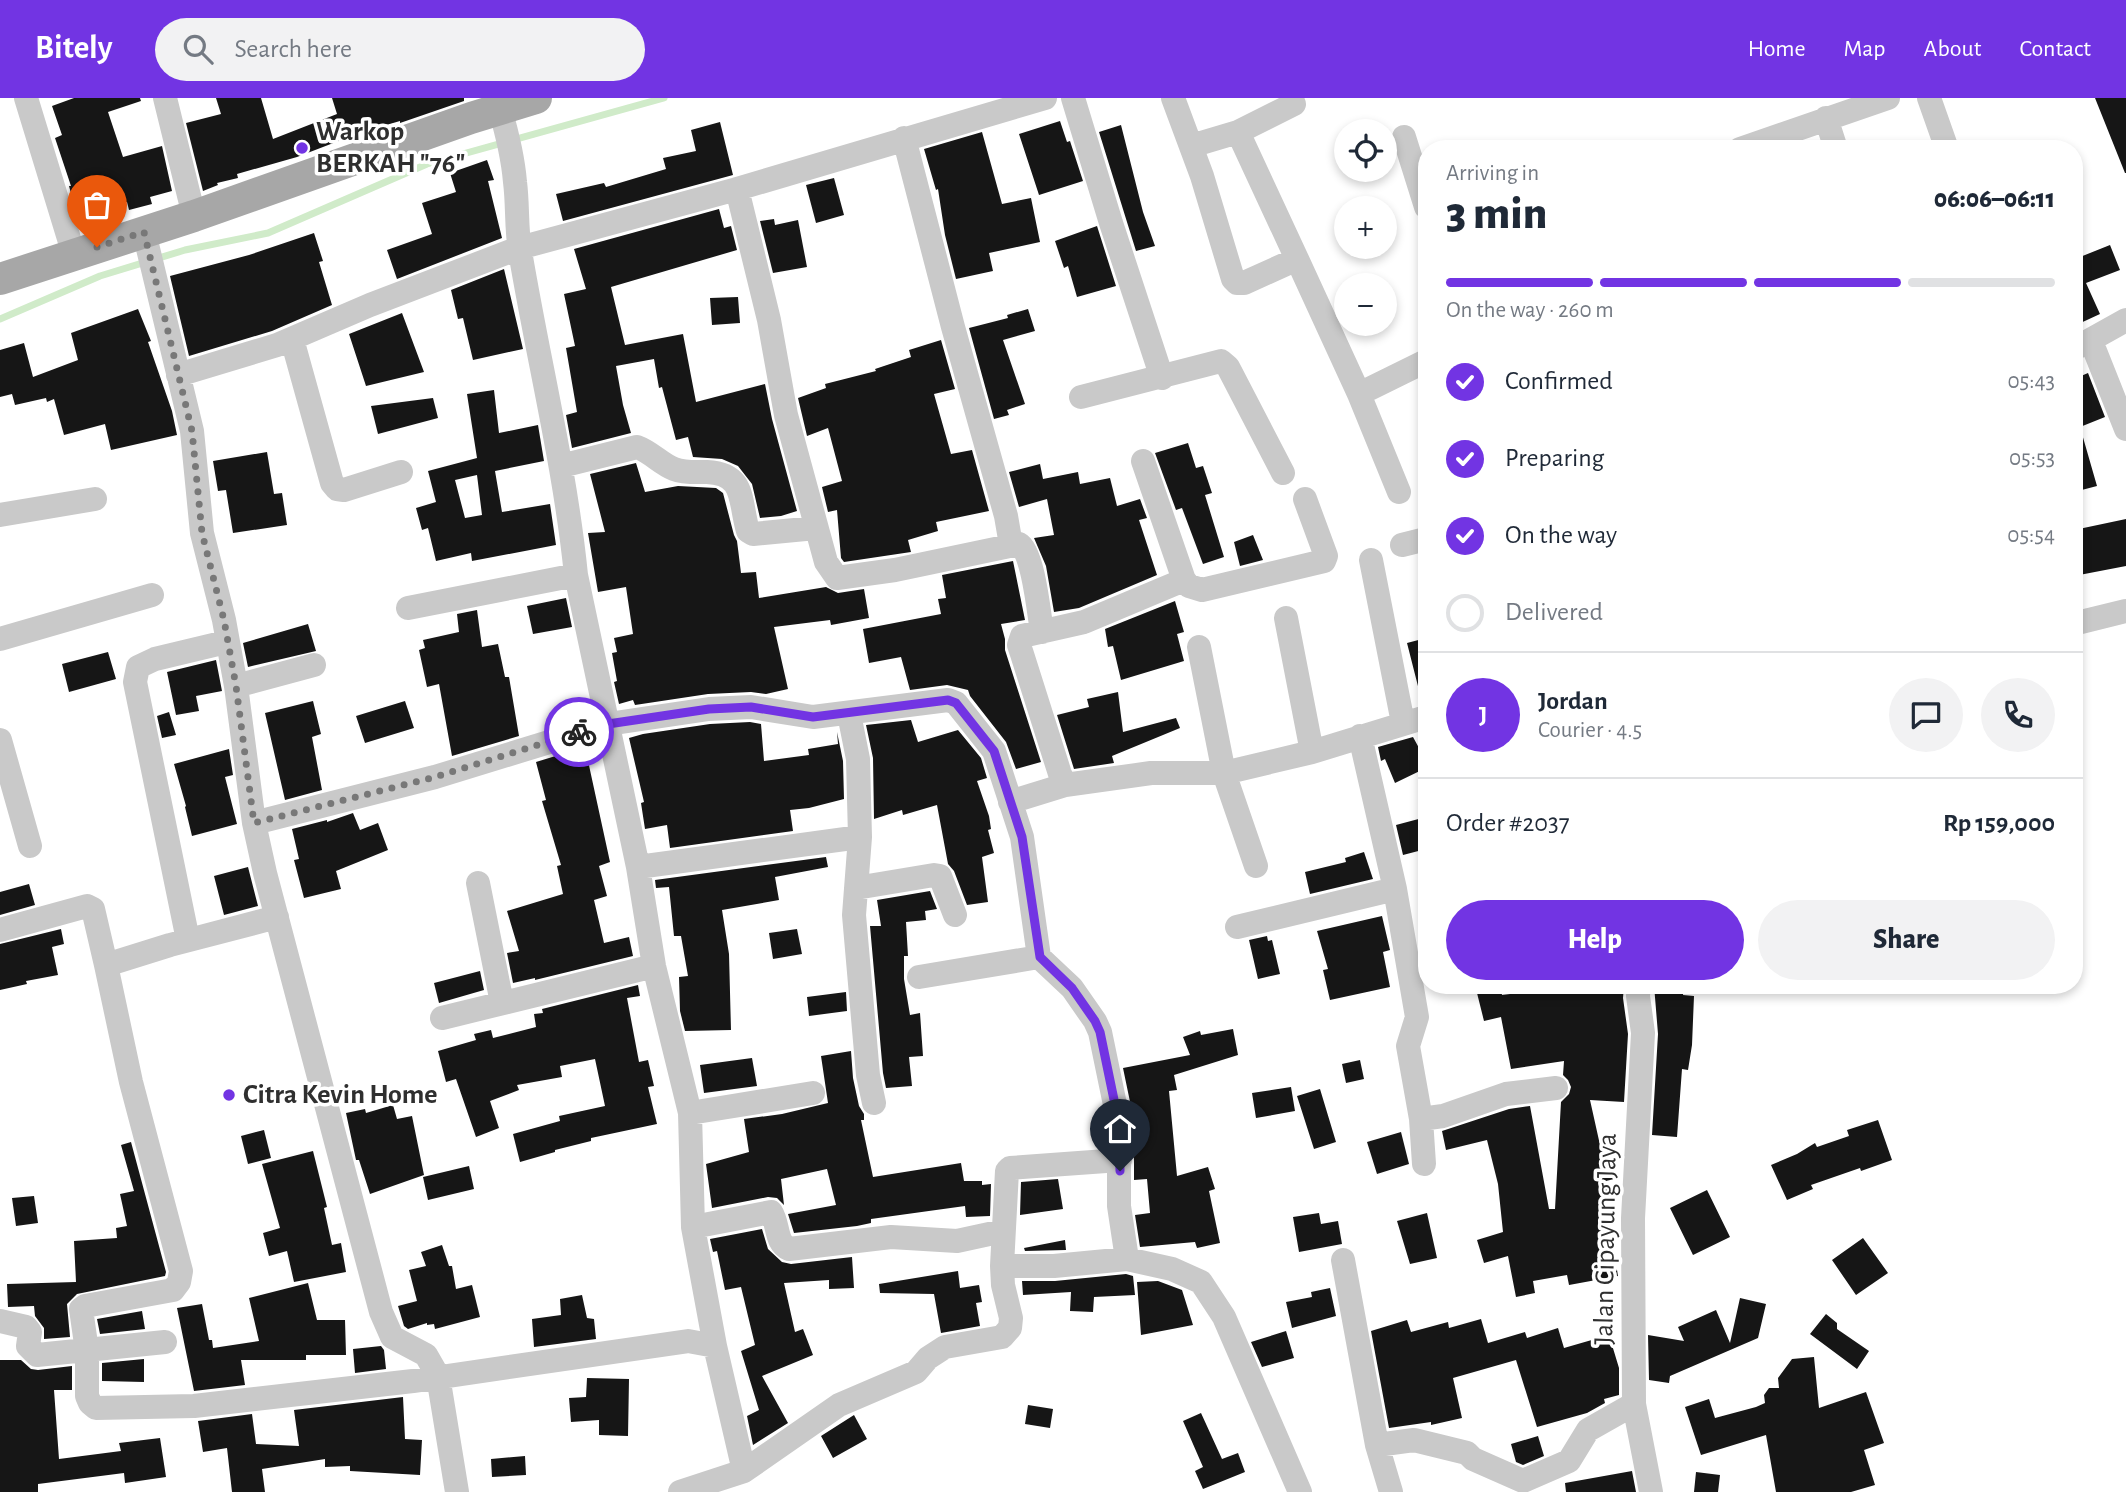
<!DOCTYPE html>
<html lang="en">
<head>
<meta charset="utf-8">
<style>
  :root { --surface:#fff; --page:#f2f2f3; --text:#1f2937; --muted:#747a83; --line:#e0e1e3; --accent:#7234e3 }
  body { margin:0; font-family:"Alegreya Sans",sans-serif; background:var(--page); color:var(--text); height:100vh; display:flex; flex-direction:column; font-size:26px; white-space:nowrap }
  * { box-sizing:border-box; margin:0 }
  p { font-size:23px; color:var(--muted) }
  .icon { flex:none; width:38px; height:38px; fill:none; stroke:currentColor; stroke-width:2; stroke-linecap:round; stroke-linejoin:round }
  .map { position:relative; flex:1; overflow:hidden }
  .panel { position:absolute; left:1418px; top:42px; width:665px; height:854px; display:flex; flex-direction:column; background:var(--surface); border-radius:28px; box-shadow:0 4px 10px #0003 }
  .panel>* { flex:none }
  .buttons { position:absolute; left:1334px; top:21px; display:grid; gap:14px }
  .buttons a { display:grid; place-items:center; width:63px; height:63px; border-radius:50%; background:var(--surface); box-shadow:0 4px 10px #0003; font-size:35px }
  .pin { position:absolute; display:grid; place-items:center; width:60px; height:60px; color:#fff; margin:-72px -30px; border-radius:50% 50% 50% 0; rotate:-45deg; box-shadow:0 0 7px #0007 }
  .pin .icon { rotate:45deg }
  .courier { position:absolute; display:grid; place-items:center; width:70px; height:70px; margin:-35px; border:5px solid #7234e3; border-radius:50%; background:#fff; color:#222; box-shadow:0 2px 9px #0007 }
  .overview em { font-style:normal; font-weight:800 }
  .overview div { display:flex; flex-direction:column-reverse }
  .overview { display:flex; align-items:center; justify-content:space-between; height:119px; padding:0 28px }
  h1 { font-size:46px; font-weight:800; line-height:52px }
  .bar { display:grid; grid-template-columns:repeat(4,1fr); gap:10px 7px; align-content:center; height:84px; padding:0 28px }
  .bar i { height:9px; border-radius:5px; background:var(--line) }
  .bar .on { background:var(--accent) }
  .bar p { grid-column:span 4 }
  .line { display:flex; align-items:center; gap:18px; padding:0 28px; border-top:2px solid var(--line) }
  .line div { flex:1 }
  .round { display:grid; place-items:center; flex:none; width:74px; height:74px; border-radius:37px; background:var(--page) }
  ol { padding:0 28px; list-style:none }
  li { display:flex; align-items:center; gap:21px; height:77px }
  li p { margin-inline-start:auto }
  li .icon { padding:7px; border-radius:50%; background:var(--accent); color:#fff; stroke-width:4 }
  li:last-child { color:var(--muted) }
  li i { width:38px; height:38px; border:4px solid var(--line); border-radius:50% }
  .action { display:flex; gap:14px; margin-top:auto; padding:14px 28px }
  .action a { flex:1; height:80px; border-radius:42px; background:var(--accent); color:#fff; font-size:28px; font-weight:800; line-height:80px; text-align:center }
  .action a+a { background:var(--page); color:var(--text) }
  header { display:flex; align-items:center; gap:42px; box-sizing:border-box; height:98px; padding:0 35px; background:var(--accent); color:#fff }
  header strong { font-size:33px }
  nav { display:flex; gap:38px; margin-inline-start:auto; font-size:24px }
  .search { width:490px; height:63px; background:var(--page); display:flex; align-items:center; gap:18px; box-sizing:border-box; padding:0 24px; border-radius:38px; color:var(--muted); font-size:26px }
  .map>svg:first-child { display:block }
</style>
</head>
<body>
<header>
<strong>Bitely</strong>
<div class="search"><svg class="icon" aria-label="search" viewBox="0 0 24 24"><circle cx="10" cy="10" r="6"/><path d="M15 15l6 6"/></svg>Search here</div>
<nav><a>Home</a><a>Map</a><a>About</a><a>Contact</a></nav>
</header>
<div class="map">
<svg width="2126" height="1394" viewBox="0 0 2126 1394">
  <rect width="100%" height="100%" fill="#fff"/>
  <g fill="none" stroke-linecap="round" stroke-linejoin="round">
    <path stroke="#d0ebc9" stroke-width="7" d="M0 221 100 178 185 152 268 135 427 66 664 0"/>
  </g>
  <path fill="#161616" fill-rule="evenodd" d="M74 0H140L141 3 108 14 123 59 162 48 172 93 150 99 152 106 129 112 127 104 77 117 69 88H71L55 40 62 37 52 8Z
    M216 0H261L273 41 337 16 332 0H464V3L400 25V23L362 34 297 59 237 76 238 80 217 85 218 87 203 93 186 25 221 16Z
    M2095 0H2126V75H2125Z
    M1060 23 1067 44 1070 43 1083 83 1039 97 1019 36Z
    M720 24 733 77 563 123 556 96 604 85 606 89 666 71 663 60 696 53 691 32Z
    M1121 27 1143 114 1155 148 1136 153 1099 34Z
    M982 34 1002 106 1031 100 1040 144 989 155 993 173 956 181 945 137 938 91 936 92 924 51Z
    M487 62 494 82 488 83 502 140 397 181 387 152 432 136 422 105 456 94 450 75Z
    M834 80 844 117 816 125 806 87Z
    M719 111 724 130 731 128 737 152 611 189 625 247 683 236 696 304 765 286 772 321 797 413 781 418 760 420 752 386 738 368 722 361 693 359 688 339 676 342 662 289 659 290 654 261 616 268 623 307 631 335 572 350 566 317 577 314 566 250 575 248 564 196 586 191 574 151Z
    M774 121 775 127 798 122 807 169 773 175 760 123Z
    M1097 128 1116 188 1077 199 1068 168 1064 170 1055 143Z
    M314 135 323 163 319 164 332 207 272 233 189 258 170 178 249 157Z
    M2110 147 2120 172 2086 185 2100 216 2074 228V158L2075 161Z
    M504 171 523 251 473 262 463 220 458 221 451 192Z
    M738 199 740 225 712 227 710 200Z
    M138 211 151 243 148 244 172 313 177 337 111 352 105 326 64 337 54 301 47 304 46 300 15 307 12 296 0 299V252L24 245 33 279 78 262 71 235Z
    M1028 211 1035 233 1003 242 1025 306 1007 312 1009 317 994 321 969 230 1008 220 1007 217Z
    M402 215 424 274 366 288 349 236Z
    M941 242 955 291 934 296 951 356 972 352 989 413 936 424 938 433 908 442 911 454 844 464 841 460 837 412 828 414 822 389 842 383 828 330 807 338 798 300 826 290 825 286 876 273 875 271 911 259 909 252Z
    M2088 275 2105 319 2080 329 2097 388 2074 394V281Z
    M494 292 499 335 538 327 544 363 495 373 502 414 550 406 556 447 472 463 471 455 436 463 428 430 422 432 416 410 436 404 428 373 477 360 467 296ZM477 377 482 417 465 420 455 382Z
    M433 300 438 320 378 336 371 308Z
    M1188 345 1196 370 1203 368 1212 395 1205 397 1224 459 1203 466 1182 410 1176 412 1155 355Z
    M267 354 274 396 282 395 287 427 233 435 226 392 218 393 213 363Z
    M636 365 645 394 678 388 716 390 723 395 734 437 737 443 741 475 756 474 759 500 826 489 838 495 864 491 869 520 831 527 830 522 774 529 788 591 766 596 751 594 708 596 635 607 633 602 619 606 614 584 617 583 612 555 617 554 614 540 633 536 626 489 598 494 588 435 605 434 590 376Z
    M1040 366 1043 381 1078 374 1080 386 1110 380 1117 408 1140 401 1147 420 1139 422 1157 477 1079 510 1054 514 1046 468 1034 440 1054 437 1047 401 1019 409 1009 374Z
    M2126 421V468L2074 478V432Z
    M1253 437 1263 462 1240 468 1234 444Z
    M1013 463 1025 522 1001 526 1005 541V552L1041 664 1016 671 1006 644 970 598 968 592 947 587 910 592 901 559 869 565 863 531 941 516 938 501 946 500 942 477Z
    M566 500 572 529 533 536 527 508Z
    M1175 503 1184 534 1177 536 1184 563 1121 582 1113 548 1108 549 1105 531Z
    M477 512 482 549 498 546 505 579H509L519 638 452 658 439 586 427 589 419 552 425 550 423 542 459 534 457 516Z
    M308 526 316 553 248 569 243 545Z
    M1426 540V596H1420L1407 545Z
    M108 554 116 581 69 594 62 566Z
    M216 562 222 593 196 598 199 613 176 617 167 574Z
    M1118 594 1123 634 1176 620 1180 630 1112 658 1114 665 1074 671 1057 617 1089 609 1087 601Z
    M313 603 321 636 312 639 322 692 285 702 265 615Z
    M405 603 414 630 365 645 356 618Z
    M169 614 176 637 162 640 157 618Z
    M911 622 918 644 958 632 981 660 987 680 977 683 989 718 991 731 988 732 994 755 982 759 988 804 967 807 954 773 948 766 937 707 903 717 902 712 874 721 873 660 866 627Z
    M750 624 761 626 764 663 809 657 808 651 838 646 837 634 843 663 844 701 809 710 790 712 793 733 670 750 667 727 645 731 641 705 644 704 629 640 643 636 710 626Z
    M1413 639 1419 650 1426 647V670L1395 685 1385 661 1381 663 1378 649Z
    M585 649 610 764 599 768 607 798 594 802 604 845 629 839 633 858 535 882V880L513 885 507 855 519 853 507 813 563 796 557 768 561 767 542 703 546 702 536 664Z
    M229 651 233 677 225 679 237 726 192 738 185 709 186 708 174 666Z
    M353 715 360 732 378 725 388 752 336 773 341 791 304 800 294 762 299 761 292 731 327 722V724Z
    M1426 719V751L1403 757 1396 727Z
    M1364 754 1373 781 1310 796 1305 774 1346 764 1345 760Z
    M826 759 828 769 775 779 779 802 722 812 729 856 731 932 685 933 680 913 679 879 688 878 681 838H674L669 789 656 790 655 782Z
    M248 769 258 808 224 817 214 778Z
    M29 786 35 807 0 817V794Z
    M930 793 937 811 925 813 926 822 906 824 908 858H904V881L910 917 920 915 923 958 909 959 912 988 886 990 883 975 870 828H881L877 802Z
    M1382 818 1390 852 1383 854 1390 889 1330 902 1323 872 1328 871 1317 833Z
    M61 831 64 846 52 849 58 877 26 883 27 886 0 892V846Z
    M797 831 802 856 773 861 769 835Z
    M1267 838 1268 843 1272 842 1280 876 1258 881 1249 842Z
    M480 873 484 892 439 905 434 885Z
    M638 887 640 898 627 900 639 964 648 962 654 988 648 989 657 1026 591 1040V1043L555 1052V1054L520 1064 513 1036 560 1023 559 1018 605 1008 595 961 560 968 562 979 517 987 519 992 490 1003 499 1030 476 1039 456 981 446 984 438 953 476 942 474 936 491 932 493 940 536 929 534 916 543 915 542 911Z
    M1475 887H1500L1502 897 1579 887H1624L1623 900 1628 936 1624 1004 1590 1002 1600 1047 1606 1045 1614 1081 1606 1083 1609 1122 1618 1178 1569 1187 1567 1177 1533 1183 1535 1195 1516 1199 1508 1158 1484 1165 1477 1142 1503 1134 1498 1086 1487 1042 1446 1052 1442 1033 1509 1011 1530 1008 1549 1111H1555L1561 1004 1569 996 1571 989 1568 982 1563 977 1564 963 1511 971 1501 919 1484 923Z
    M1654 887H1684L1683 897 1694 898 1692 947 1688 972 1682 971 1677 1039 1652 1037 1658 936Z
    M846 894 847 913 809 918 807 899Z
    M1233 931 1238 957 1174 977 1177 992 1169 993 1177 1078 1208 1069 1215 1091 1209 1093 1220 1145 1197 1150 1195 1144 1140 1149 1135 1117 1150 1115 1147 1081 1134 1082V1023L1123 970 1190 957 1183 939 1200 933 1201 937Z
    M851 953 853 980 859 1008 864 1016V1022H861L873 1079 961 1065 964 1083H982V1087L991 1086 990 1118 966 1119 965 1108 871 1121V1125L857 1128 794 1135 788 1116 836 1107 827 1071 781 1081 784 1107 777 1100 768 1099 712 1110 706 1066 749 1054 744 1021 782 1016 828 1005 821 958Z
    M752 960 757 988 704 995 700 967Z
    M1360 962 1364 981 1346 985 1342 966Z
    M1291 989 1295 1013 1256 1020 1252 995Z
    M1320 991 1336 1044 1314 1051 1297 998Z
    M393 1007 397 1021 412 1018 424 1077 370 1096 359 1062H356L346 1015 365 1011 366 1015Z
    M1878 1022 1892 1062 1861 1073 1860 1070 1811 1087 1813 1091 1787 1102 1771 1067 1797 1056 1815 1045 1817 1049 1849 1038 1847 1032Z
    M264 1032 271 1060 248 1066 241 1038Z
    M1401 1034 1409 1066 1377 1076 1367 1044Z
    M131 1044 166 1174 165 1178 77 1196 67 1206 70 1239 44 1241V1230L35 1218 34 1208 8 1209 7 1186 76 1184 74 1143 117 1140 116 1130 127 1128 120 1096 134 1093 121 1047Z
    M313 1053 327 1109 324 1110 332 1147 341 1145 346 1174 294 1184 287 1153 269 1158 263 1135 280 1130 262 1066Z
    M469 1068 474 1091 428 1102 423 1079Z
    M1058 1081 1063 1111 1020 1117 1021 1084Z
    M1707 1092 1730 1139 1693 1157 1670 1110Z
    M34 1098 38 1125 16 1128 12 1100Z
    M1319 1115 1321 1126 1338 1123 1342 1146 1299 1154 1293 1119Z
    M1427 1115 1437 1160 1410 1166 1397 1123Z
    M762 1131 768 1151 782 1164 791 1166 852 1159 854 1190 829 1191V1182L784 1185 795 1234 803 1231 813 1257 762 1278 788 1325 753 1347 747 1318 759 1312 741 1253 755 1247 741 1189 725 1192 717 1153 713 1154 710 1141Z
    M1863 1140 1888 1175 1856 1197 1832 1162Z
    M1065 1142 1066 1152 1025 1153 1024 1150Z
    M442 1147 449 1168H452L456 1191 472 1187 480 1219 435 1231 434 1226 427 1227V1225L408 1231 404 1228 398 1208 417 1203 409 1172 426 1168 421 1154Z
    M958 1173 960 1190 979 1187 982 1204 976 1205 980 1228 941 1235 934 1196 880 1195 879 1186Z
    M1126 1176 1133 1178 1135 1197 1094 1199 1093 1214 1070 1213 1071 1194 1023 1197 1022 1183H1055Z
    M1158 1183 1182 1192 1193 1227 1141 1237 1137 1184Z
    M308 1185 317 1222H345L346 1257H306V1262H241L245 1287 194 1293 177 1210 202 1206 209 1242H212L213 1250 259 1243 249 1200Z
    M1330 1190 1336 1218 1292 1230 1286 1204 1312 1199 1311 1194Z
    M582 1197 587 1220 594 1221 596 1241 534 1249 532 1221 561 1217 560 1201Z
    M1740 1200 1766 1206 1758 1240 1670 1278 1669 1285 1649 1282 1648 1237 1684 1243 1678 1229 1716 1212 1730 1245Z
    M142 1213 145 1231 100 1236 97 1221Z
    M1826 1216 1837 1225V1231L1869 1253 1857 1271 1810 1236Z
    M1481 1221 1488 1245 1525 1234 1527 1240 1558 1230 1564 1250 1609 1237 1619 1270V1297L1604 1301 1605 1305 1587 1315 1537 1329 1516 1262 1453 1280 1462 1320 1431 1327V1324L1389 1330 1371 1233 1407 1222 1411 1234 1448 1224 1449 1230Z
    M1286 1233 1294 1260 1262 1269 1251 1244Z
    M381 1248 384 1252 386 1271 355 1275 353 1251Z
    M1814 1259 1819 1310 1866 1294 1884 1345 1864 1352 1875 1387 1851 1394H1776L1766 1337 1701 1357 1685 1309 1709 1301 1715 1320 1756 1309 1765 1305 1764 1297 1769 1290H1779L1778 1280 1792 1261Z
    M144 1261V1284L102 1283V1265Z
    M0 1262H21L31 1271 38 1272 72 1268V1292H54L59 1361 121 1353 119 1345 160 1340 166 1379 125 1385 124 1375 38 1386V1394H0Z
    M587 1280 629 1281 628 1338 599 1337V1322L571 1324 569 1300 586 1299Z
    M403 1299 405 1341 422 1342 420 1377 350 1373V1368L325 1369V1361L262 1371 265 1394H232L227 1350 203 1354 198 1323 252 1316 256 1346 299 1348 294 1312Z
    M1028 1307 1053 1311 1050 1330 1025 1326Z
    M1201 1315 1222 1361 1238 1355 1245 1374 1203 1391 1195 1373 1203 1369 1183 1323Z
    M854 1317 867 1341 833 1360 821 1338Z
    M1538 1338 1544 1358 1523 1367 1516 1364 1511 1346Z
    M525 1358 526 1377 492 1379 491 1361Z
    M1632 1373 1636 1394H1566L1565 1385Z
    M1696 1374 1720 1377 1718 1394H1694Z"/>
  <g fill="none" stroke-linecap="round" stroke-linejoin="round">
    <path stroke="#c9c9c9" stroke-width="24" d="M26 0 74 157
      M165 0 194 118
      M1073 0 1111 125 1162 280
      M1173 0 1202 78 1233 181 1237 185H1244L1297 161 1359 296 1399 394
      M1929 0 1947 51
      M1294 6 1238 34 1297 161
      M500 11C507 35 513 60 515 84 518 107 516 130 520 153 538 261 565 368 576 477L638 769 654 868 690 1015 693 1129 715 1248 744 1373
      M1826 20 1836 51
      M1404 39 1426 109
      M904 40 953 229 1006 418 1011 447
      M1191 48 1238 34
      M1740 51 1888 0
      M737 91 769 222 786 317 826 464 837 480 895 472 1019 446C1033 453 1039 516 1042 534
      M144 134 192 333 202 435 224 522 236 588 254 725 265 775 381 1214 392 1239 426 1257 438 1278 457 1394
      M292 241 332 385 337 391 344 392 401 374
      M2091 243 2126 331
      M2074 251 2126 222
      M178 277 277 247 370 207 519 150 737 91 1045 0
      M1359 296 1426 263
      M1081 299 1221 263 1228 269 1283 375
      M1143 363 1184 482 1189 488 1202 492 1324 463 1326 458 1305 401
      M561 368 637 349C651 354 661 366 674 371 684 375 697 374 707 374 746 376 739 402 748 433L753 436 816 430
      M0 417 95 401
      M1402 447 1426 441
      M1371 462 1403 625
      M1184 482 1084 524 1022 538 1019 547 1022 556 1060 676 1065 687 1151 675H1224L1312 654 1426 619
      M408 510 576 477
      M1286 520 1312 654
      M2081 524 2126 513
      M0 541 152 497
      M1199 549 1224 675 1256 768
      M236 588 314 567
      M849 616 858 661 860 739 854 817 868 977 874 1005
      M1360 638 1395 791 1417 919 1408 948 1421 1021 1424 1066
      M0 642 30 748
      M1010 704 1065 687
      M254 725 435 679 608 626 709 611 751 609 813 619 948 602 956 605 994 653 1022 739 1039 859 1072 890 1095 923 1100 934 1119 1026V1108L1127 1161
      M638 769 860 739
      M478 785 502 905
      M856 790 934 777 940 778 955 817
      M1237 829 1395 791
      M0 832 87 808 93 811 106 867 170 847 277 819
      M188 842 135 584 138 569 155 561 226 544
      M106 867 131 984 181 1173 179 1184 173 1192 85 1208 81 1211 87 1253V1298L90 1305 96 1310 194 1308 413 1283 688 1243 715 1248
      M919 879 1039 859
      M1639 887 1638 898 1643 935 1633 1120 1634 1306 1651 1394
      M442 920 654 868
      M690 1015 813 995
      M1421 1021 1443 1018 1506 996 1556 990
      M693 1129 771 1114C779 1126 775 1145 789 1151L891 1139 957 1143 1003 1133
      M1343 1162 1377 1347 1391 1394
      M1002 1168H1054L1127 1161 1172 1171 1201 1184 1224 1219 1300 1394
      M0 1223 26 1229 30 1234 28 1248 37 1257 165 1244
      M1377 1347 1414 1342 1467 1355 1473 1361 1523 1383 1569 1363 1588 1332 1634 1306
      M680 1394 744 1373 839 1307 916 1274 928 1260 945 1249 1002 1239 1010 1230 1011 1220 1003 1187 1002 1168 1007 1073 1010 1070 1120 1062"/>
    <path stroke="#a7a7a7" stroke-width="32" d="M0 181 194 118 471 20 536 0"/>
  </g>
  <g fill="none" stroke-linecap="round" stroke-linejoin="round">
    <path stroke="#787878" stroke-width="7" stroke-dasharray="0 12.6" d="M97 149 144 134 192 333 202 435 224 522 236 588 254 725 435 679 579 634"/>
    <path stroke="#7234e3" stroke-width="9" d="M579 634 608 626 709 611 751 609 813 619 948 602 956 605 994 653 1022 739 1040 859 1072 890 1095 923 1100 934 1119 1026 1120 1073"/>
  </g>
  <g fill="#7234e3" stroke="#fff" stroke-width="2.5">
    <circle cx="302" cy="50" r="7"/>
    <circle cx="229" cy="997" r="7"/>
  </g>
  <g text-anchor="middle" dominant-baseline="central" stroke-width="7" stroke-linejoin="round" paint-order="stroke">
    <g font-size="28" font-weight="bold" fill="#2f2f2f" stroke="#fff" text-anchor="start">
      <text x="316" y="34">Warkop<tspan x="316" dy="32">BERKAH "76"</tspan></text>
      <text x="243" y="997">Citra Kevin Home</text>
    </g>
    <g font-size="28" fill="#2f2f2f" stroke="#fff">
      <text transform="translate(1606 1141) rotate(-89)">Jalan Cipayung Jaya</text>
    </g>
  </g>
</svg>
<div class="buttons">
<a><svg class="icon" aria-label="locate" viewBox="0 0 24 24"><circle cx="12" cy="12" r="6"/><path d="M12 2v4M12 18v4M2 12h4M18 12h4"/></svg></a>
<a>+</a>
<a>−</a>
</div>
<div class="pin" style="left:97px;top:149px;background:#ea580c"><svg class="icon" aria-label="bag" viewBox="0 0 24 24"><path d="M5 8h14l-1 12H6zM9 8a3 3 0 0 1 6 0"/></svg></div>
<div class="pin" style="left:1120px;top:1073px;background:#1f2937"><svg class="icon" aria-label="home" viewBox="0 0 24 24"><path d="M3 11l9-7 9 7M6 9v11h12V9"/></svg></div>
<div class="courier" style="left:579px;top:634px"><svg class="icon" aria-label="bike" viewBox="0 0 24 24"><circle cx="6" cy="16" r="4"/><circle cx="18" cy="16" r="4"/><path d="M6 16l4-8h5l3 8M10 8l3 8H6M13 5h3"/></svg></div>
<section class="panel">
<div class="overview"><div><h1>3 min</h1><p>Arriving in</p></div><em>06:06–06:11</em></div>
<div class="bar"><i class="on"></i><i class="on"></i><i class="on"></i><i></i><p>On the way · 260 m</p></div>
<ol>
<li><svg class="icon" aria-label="check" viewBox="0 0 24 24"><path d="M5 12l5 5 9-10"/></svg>Confirmed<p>05:43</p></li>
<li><svg class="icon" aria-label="check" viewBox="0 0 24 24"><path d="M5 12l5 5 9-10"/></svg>Preparing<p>05:53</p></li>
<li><svg class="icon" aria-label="check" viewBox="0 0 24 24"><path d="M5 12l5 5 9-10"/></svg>On the way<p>05:54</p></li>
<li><i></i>Delivered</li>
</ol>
<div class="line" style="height:126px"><b class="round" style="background:var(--accent);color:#fff">J</b><div><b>Jordan</b><p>Courier · 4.5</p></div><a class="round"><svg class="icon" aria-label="chat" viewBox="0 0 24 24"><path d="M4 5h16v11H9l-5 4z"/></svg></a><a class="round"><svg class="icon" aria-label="phone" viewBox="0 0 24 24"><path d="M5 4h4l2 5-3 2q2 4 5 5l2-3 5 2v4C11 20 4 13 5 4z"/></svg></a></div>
<div class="line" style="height:91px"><div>Order #2037</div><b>Rp 159,000</b></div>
<div class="action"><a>Help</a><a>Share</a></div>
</section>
</div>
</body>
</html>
